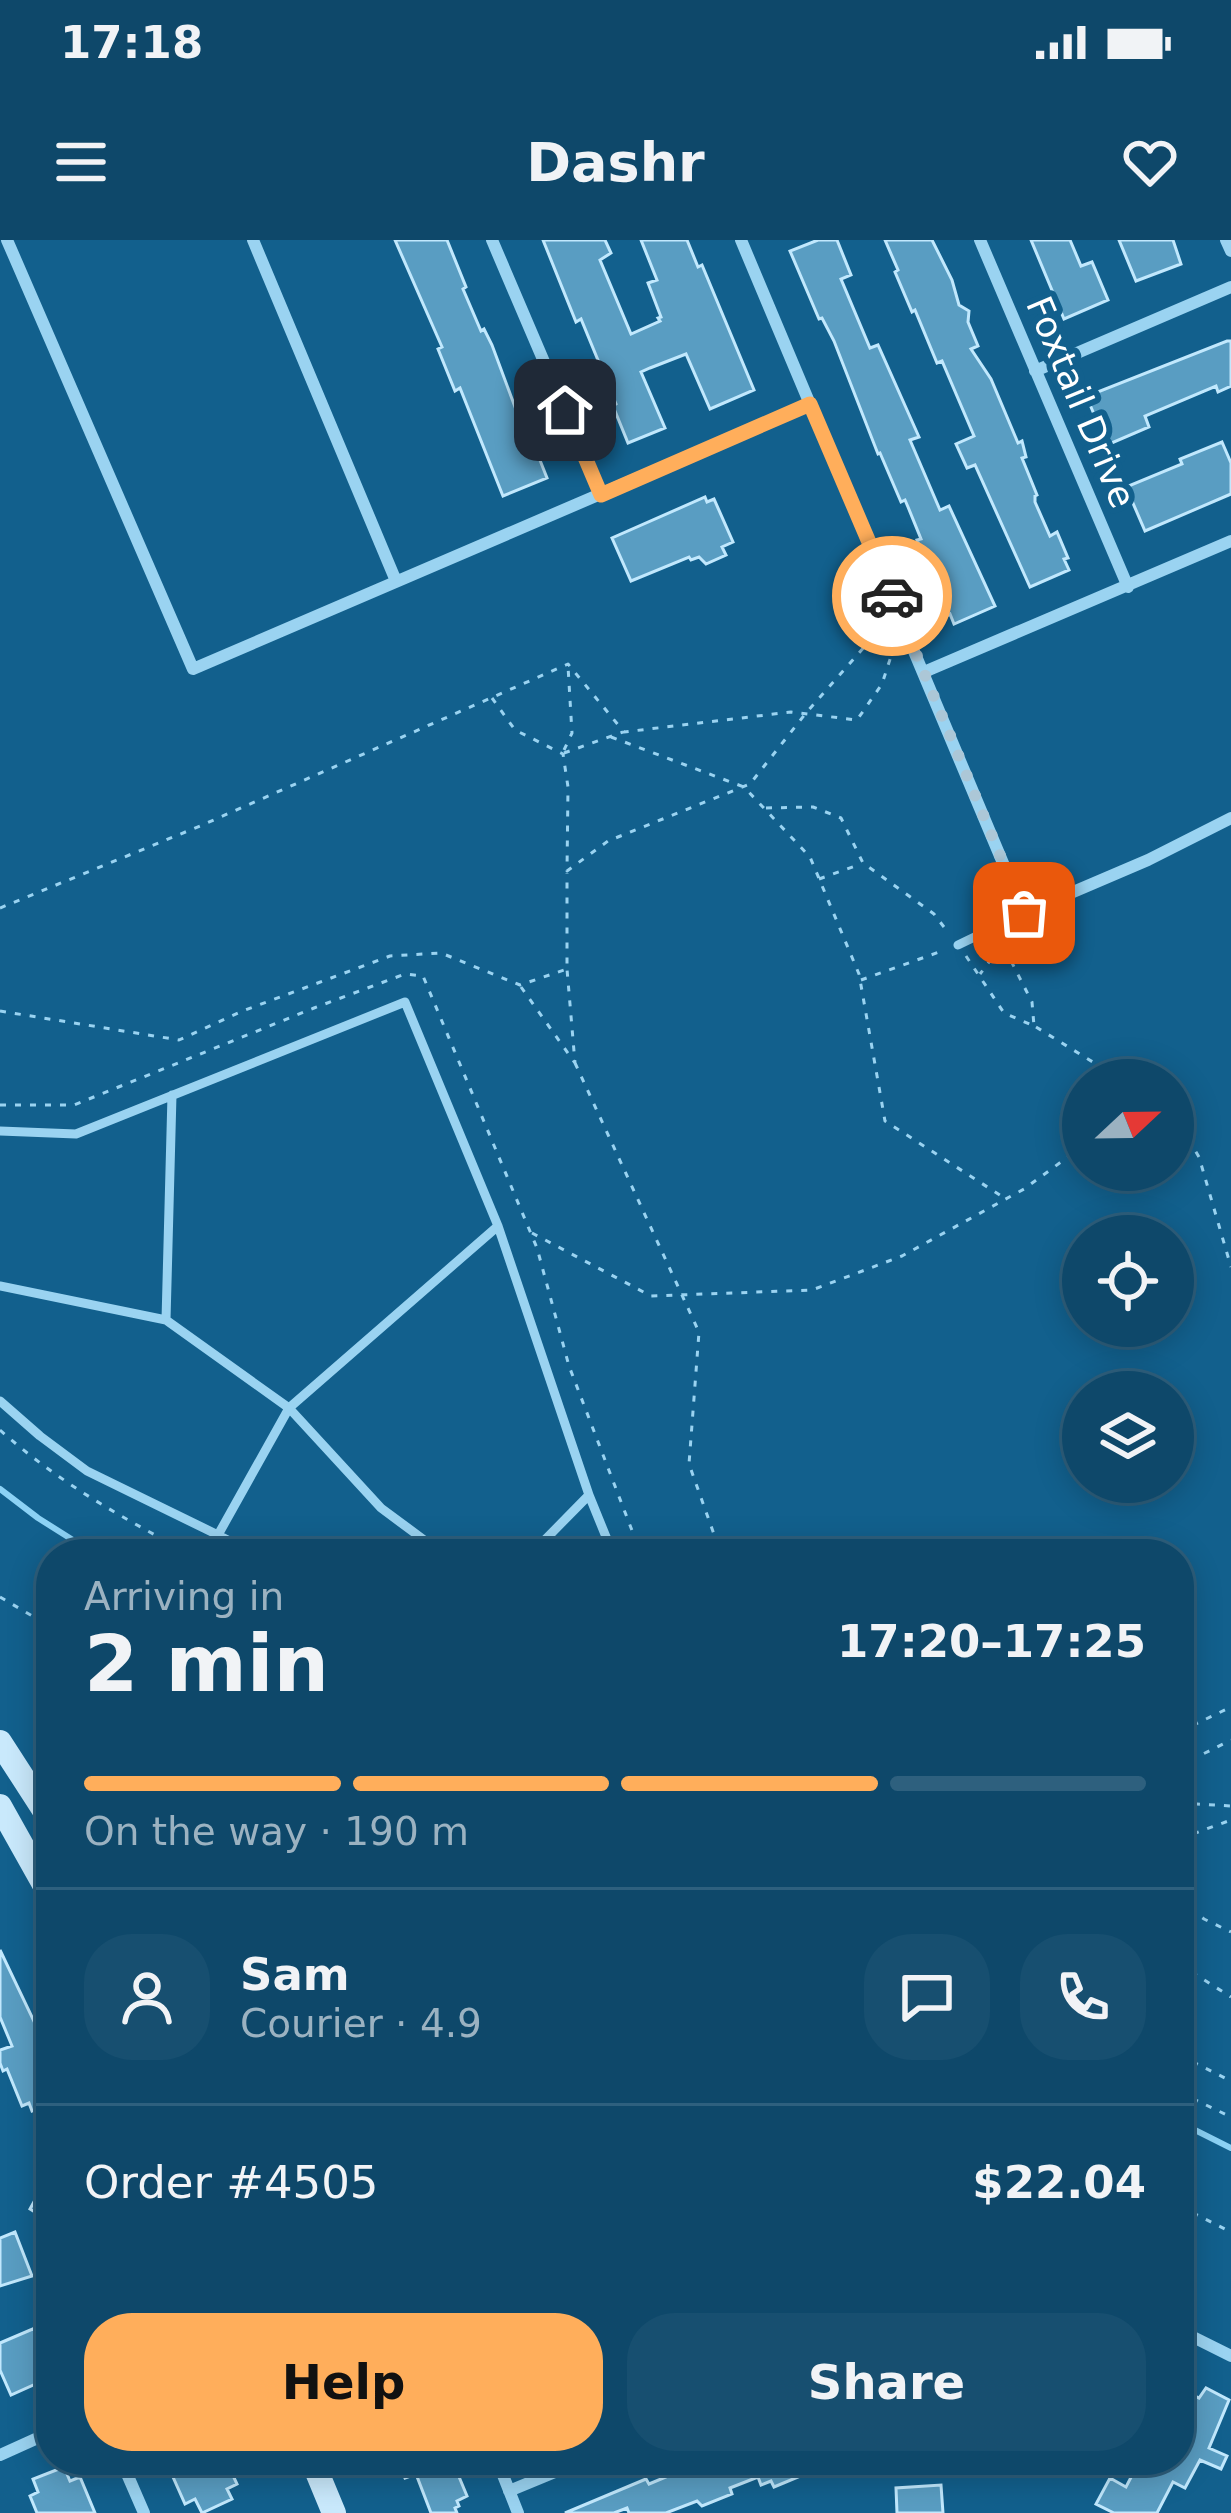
<!DOCTYPE html>
<html lang="en">
<head>
<meta charset="utf-8">
<style>
  :root { --surface:#0e486a; --page:#174f70; --text:#f1f3f6; --muted:#9bb2c1; --line:#2e607e; --accent:#ffae5b }
  body { margin:0; font-family:"DejaVu Sans",sans-serif; background:var(--page); color:var(--text); height:100vh; display:flex; flex-direction:column; font-size:45px; white-space:nowrap }
  * { box-sizing:border-box; margin:0 }
  p { font-size:39px; color:var(--muted) }
  .icon { flex:none; width:66px; height:66px; fill:none; stroke:currentColor; stroke-width:2; stroke-linecap:round; stroke-linejoin:round }
  .map { position:relative; flex:1; overflow:hidden }
  .sheet { position:absolute; left:36px; top:1299px; width:1158px; height:936px; display:flex; flex-direction:column; background:var(--surface); border-radius:48px; box-shadow:0 6px 30px #0003,0 0 0 3px var(--line) }
  .sheet>* { flex:none }
  .needle { width:78px; rotate:68deg }
  .fabs { position:absolute; left:1062px; top:819px; display:grid; gap:24px }
  .fabs a { display:grid; place-items:center; width:132px; height:132px; border-radius:50%; background:var(--surface); box-shadow:0 6px 30px #0003,0 0 0 3px var(--line); font-size:60px }
  .pin { position:absolute; display:grid; place-items:center; width:102px; height:102px; color:#fff; margin:-51px; border-radius:24px; box-shadow:0 6px 18px #0006 }
  .courier { position:absolute; display:grid; place-items:center; width:120px; height:120px; margin:-60px; border:9px solid #ffae5b; border-radius:50%; background:#fff; color:#222; box-shadow:0 3px 15px #0007 }
  .summary em { font-style:normal; font-weight:700 }
  .summary div { display:flex; flex-direction:column-reverse }
  .summary { display:flex; align-items:center; justify-content:space-between; height:204px; padding:0 48px }
  h1 { font-size:78px; font-weight:700; line-height:90px }
  .bar { display:grid; grid-template-columns:repeat(4,1fr); gap:18px 12px; align-content:center; height:144px; padding:0 48px }
  .bar i { height:15px; border-radius:9px; background:var(--line) }
  .bar .on { background:var(--accent) }
  .bar p { grid-column:span 4 }
  .line { display:flex; align-items:center; gap:30px; padding:0 48px; border-top:3px solid var(--line) }
  .line div { flex:1 }
  .round { display:grid; place-items:center; flex:none; width:126px; height:126px; border-radius:48px; background:var(--page) }
  .cta { display:flex; gap:24px; margin-top:auto; padding:24px 48px }
  .cta a { flex:1; height:138px; border-radius:48px; background:var(--accent); color:#111; font-size:48px; font-weight:700; line-height:138px; text-align:center }
  .cta a+a { background:var(--page); color:var(--text) }
  .status { display:flex; justify-content:space-between; align-items:center; height:84px; padding:0 60px; background:var(--surface); direction:ltr }
  .status svg { height:33px; fill:currentColor }
  header { display:flex; justify-content:space-between; align-items:center; height:156px; padding:0 48px; background:var(--surface); font-size:54px; font-weight:700 }
  .map>svg:first-child { display:block }
</style>
</head>
<body>
<div class="status"><b>17:18</b><svg viewBox="0 0 49 12"><path d="M0 12V9h3v3zM5 12V6h3v6zM10 12V3h3v9zM15 12V0h3v12zM26 1h20v11H26zM47 4h2v5h-2z"/></svg></div>
<header><svg class="icon" aria-label="menu" viewBox="0 0 24 24"><path d="M4 6h16M4 12h16M4 18h16"/></svg>Dashr<svg class="icon" aria-label="heart" viewBox="0 0 24 24"><path d="M12 20l-8-8c-3-5 5-10 8-4 3-6 11-1 8 4z"/></svg></header>
<div class="map">
<svg width="1231" height="2273" viewBox="0 0 1231 2273">
  <rect width="100%" height="100%" fill="#12608d"/>
  <g fill="none" stroke-linecap="round" stroke-linejoin="round">
    <path stroke="#8cd2f5" stroke-width="6" d="M0 1249 38 1278 95 1314
      M1179 1882 1231 1908"/>
  </g>
  <path fill="#599dc2" stroke="#c1e8fd" stroke-width="3" d="M395 0H447L466 47 463 49 481 91 484 89 492 105 528 202 532 200 547 238 503 256 460 148 455 151 438 109 442 107Z
    M543 0H605L611 13 600 20 631 94 660 81 658 78 661 77 648 43 657 40 641 0H687L698 27 702 25 754 150 710 169 686 114 650 128 641 132 665 188 628 203 613 166 616 164 581 79 576 82Z
    M818 0H837L851 35 841 39 870 108 878 105 919 197 910 200 940 270 949 266 995 366 954 384 950 374 945 377 939 363 942 361 917 300 921 299 908 267 905 260 901 262 880 213 878 214 834 101 822 78 819 79 790 11Z
    M885 0H932L952 40 959 65 969 71 968 82 978 106 971 109 991 139 1018 203 1022 201 1026 217 1022 218 1037 255 1035 256V262L1050 296 1057 292 1068 318 1064 319 1069 330 1030 347 975 225 967 228 956 204 974 196 942 121 937 123 915 70 912 72 895 32 898 30Z
    M1031 0H1070L1081 26 1092 22 1108 60 1064 79Z
    M1119 0H1173L1181 24 1136 41Z
    M1227 101H1231V146L1218 152 1216 146 1145 176 1149 187 1107 205 1088 160 1097 157 1095 153Z
    M1222 202 1231 223V254L1145 291 1126 247 1182 224 1180 219Z
    M705 257 707 262 714 259 733 302 722 307 726 315 706 324 699 317 691 320 689 317 631 341 612 298Z
    M0 1710 51 1817V1863L32 1871 29 1863 22 1866 7 1829 3 1831 0 1823V1810L12 1806 0 1777Z
    M51 1931V1982L30 1969Z
    M15 1992 32 2036 0 2046V1998Z
    M35 2088 51 2123V2137L11 2155 0 2130V2103Z
    M1179 2148 1199 2158 1206 2148 1229 2160 1209 2208 1227 2216 1221 2229 1200 2220 1185 2248 1173 2242 1157 2273H1114L1096 2264 1110 2238 1126 2247 1140 2220H1179Z
    M397 2220H452L467 2256 457 2261 459 2266 455 2268 457 2273H431L416 2234 405 2238Z
    M691 2220H707L710 2228 730 2220H796L803 2235 774 2247 771 2241 761 2245 758 2237 730 2248 732 2254 702 2266 697 2261 666 2273H629L627 2268 614 2273H565L646 2239 649 2244 678 2232 676 2226Z
    M215 2223 219 2231 230 2229 237 2244 227 2249 232 2259 202 2273 195 2259 185 2264 173 2237 195 2227 197 2232Z
    M64 2227 70 2241 80 2237 95 2273H37L30 2256 38 2252 33 2239Z
    M941 2245 943 2273H897L896 2248Z"/>
  <g fill="none" stroke-linecap="round" stroke-linejoin="round">
    <path stroke="#9ad3f1" stroke-width="3" stroke-dasharray="6 9" stroke-linecap="butt" d="M492 458 515 490 563 514 568 547 567 631 608 601 750 544 806 473 874 396 885 390
      M611 497 744 547 810 617 859 734 885 881 1006 959
      M564 510 572 493 568 426
      M564 513 623 492
      M766 568 813 567 841 578 863 623 934 674 947 691
      M819 639 861 624
      M0 668 200 586 568 424 624 492 791 472 857 480 882 444 894 407
      M966 716 1004 773 1034 786 1032 762 1008 715 992 718 980 734
      M861 740 942 711
      M521 747 575 823 567 729
      M0 771 179 800 240 772 390 716 441 713 520 745 567 729V633
      M1036 787 1122 840
      M575 823 699 1092 689 1224 721 1314
      M0 865H74L314 768 405 734 423 736 537 1008 569 1126 641 1314
      M1173 873 1199 917 1231 1027
      M532 993 651 1056 812 1050 902 1016 1024 949 1083 906
      M0 1190C58 1242 122 1278 191 1314
      M0 1357 51 1387
      M1179 1492 1231 1467
      M1179 1530 1199 1516 1231 1500
      M1179 1563 1231 1566
      M1179 1599 1231 1580
      M1179 1659 1204 1679 1231 1692
      M1179 1724 1231 1757
      M1179 1815 1231 1841
      M1179 1852 1231 1877
      M1179 1966 1231 1992"/>
    <path stroke="#9ad3f1" stroke-width="9" d="M958 705 1024 673
      M0 891 76 894 405 762 498 986 589 1255
      M0 1046 166 1080 289 1168 381 1268 443 1314
      M166 1080 172 855
      M0 1161 40 1196 87 1231 218 1295
      M254 1314 218 1295 289 1168 498 986
      M531 1314 589 1255 613 1314"/>
    <path stroke="#9ad3f1" stroke-width="12" d="M7 0 193 429 810 164
      M253 0 396 341
      M492 0 601 255
      M741 0 1024 673 1148 620 1231 578
      M980 0 1128 347
      M1226 0 1231 11
      M1035 131 1231 47
      M924 432 1231 301
      M1179 2090 1231 2116
      M0 2215 51 2192
      M121 2220 144 2273
      M497 2220 518 2273
      M509 2251 584 2220"/>
    <path stroke="#c9e9fc" stroke-width="24" d="M0 1502 51 1581
      M0 1566 51 1657
      M312 2220 334 2273"/>
  </g>
  <g fill="none" stroke-linecap="round" stroke-linejoin="round">
    <path stroke="#acc7d7" stroke-width="12" stroke-dasharray="0 21.6" d="M892 356 1024 673"/>
    <path stroke="#ffae5b" stroke-width="15" d="M565 170 601 255 810 164 892 356"/>
  </g>
  <g text-anchor="middle" dominant-baseline="central" stroke-width="12" stroke-linejoin="round" paint-order="stroke">
    <g font-size="36" fill="#fff" stroke="#12608d">
      <text transform="translate(1081 162) rotate(67)">Foxtail Drive</text>
    </g>
  </g>
</svg>
<div class="fabs">
<a><svg class="needle" viewBox="-14 -14 28 28"><path d="M0-13l5 13h-10z" fill="#e53935"/><path d="M0 13l5-13h-10z" fill="#9bb2c1"/></svg></a>
<a><svg class="icon" aria-label="locate" viewBox="0 0 24 24"><circle cx="12" cy="12" r="6"/><path d="M12 2v4M12 18v4M2 12h4M18 12h4"/></svg></a>
<a><svg class="icon" aria-label="layers" viewBox="0 0 24 24"><path d="M12 4l9 5-9 5-9-5zM3 14l9 5 9-5"/></svg></a>
</div>
<div class="pin" style="left:1024px;top:673px;background:#ea580c"><svg class="icon" aria-label="bag" viewBox="0 0 24 24"><path d="M5 8h14l-1 12H6zM9 8a3 3 0 0 1 6 0"/></svg></div>
<div class="pin" style="left:565px;top:170px;background:#1f2937"><svg class="icon" aria-label="home" viewBox="0 0 24 24"><path d="M3 11l9-7 9 7M6 9v11h12V9"/></svg></div>
<div class="courier" style="left:892px;top:356px"><svg class="icon" aria-label="car" viewBox="0 0 24 24"><path d="M5 17H2v-5l4-1 3-4h7l3 4 3 1v5h-3M9 17h6M6 11h13"/><circle cx="7" cy="17" r="2"/><circle cx="17" cy="17" r="2"/></svg></div>
<section class="sheet">
<div class="summary"><div><h1>2 min</h1><p>Arriving in</p></div><em>17:20–17:25</em></div>
<div class="bar"><i class="on"></i><i class="on"></i><i class="on"></i><i></i><p>On the way · 190 m</p></div>
<div class="line" style="height:216px"><a class="round"><svg class="icon" aria-label="person" viewBox="0 0 24 24"><circle cx="12" cy="8" r="4"/><path d="M4 21q1-7 8-7t8 7"/></svg></a><div><b>Sam</b><p>Courier · 4.9</p></div><a class="round"><svg class="icon" aria-label="chat" viewBox="0 0 24 24"><path d="M4 5h16v11H9l-5 4z"/></svg></a><a class="round"><svg class="icon" aria-label="phone" viewBox="0 0 24 24"><path d="M5 4h4l2 5-3 2q2 4 5 5l2-3 5 2v4C11 20 4 13 5 4z"/></svg></a></div>
<div class="line" style="height:156px"><div>Order #4505</div><b>$22.04</b></div>
<div class="cta"><a>Help</a><a>Share</a></div>
</section>
</div>
</body>
</html>
